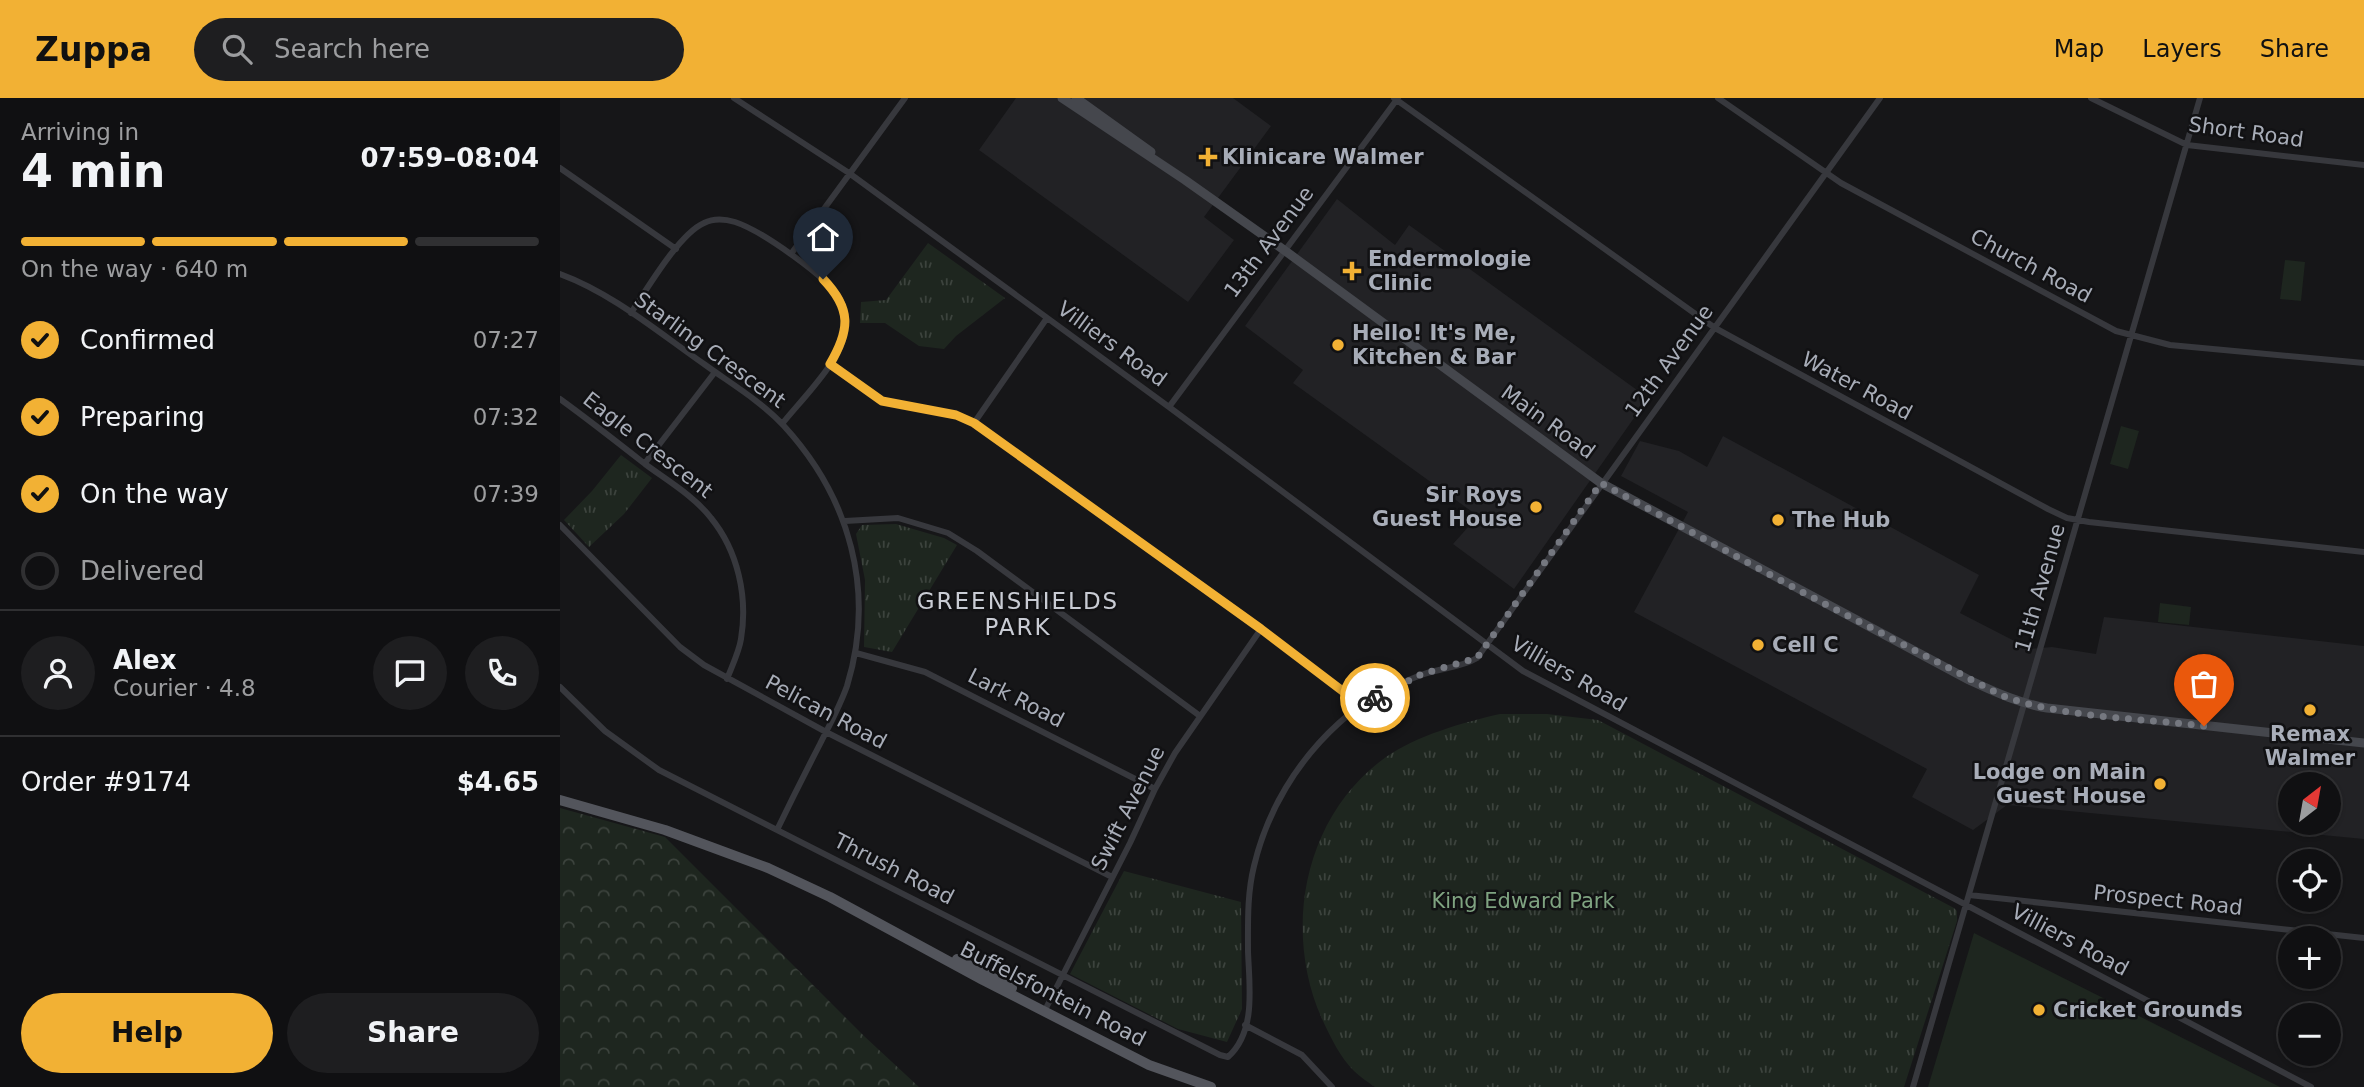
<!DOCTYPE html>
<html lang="en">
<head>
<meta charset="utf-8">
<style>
  :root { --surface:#101012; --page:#1e1e20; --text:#f1f3f6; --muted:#9c9d9f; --line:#303032; --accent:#f2b134 }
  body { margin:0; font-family:"DejaVu Sans",sans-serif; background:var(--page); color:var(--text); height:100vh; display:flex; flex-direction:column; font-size:26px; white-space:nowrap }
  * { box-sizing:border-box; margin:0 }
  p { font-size:23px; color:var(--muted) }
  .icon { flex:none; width:38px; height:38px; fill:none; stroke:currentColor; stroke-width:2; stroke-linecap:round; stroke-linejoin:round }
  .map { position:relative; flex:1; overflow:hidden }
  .drawer { display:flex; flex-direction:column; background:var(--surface); width:560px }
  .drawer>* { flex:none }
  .needle { width:46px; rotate:31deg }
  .controls { position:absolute; left:1718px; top:674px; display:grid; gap:14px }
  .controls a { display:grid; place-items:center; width:63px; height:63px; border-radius:50%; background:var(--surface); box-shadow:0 2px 5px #0004,0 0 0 2px var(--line); font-size:35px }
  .pin { position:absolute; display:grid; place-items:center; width:60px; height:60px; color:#fff; margin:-72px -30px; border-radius:50% 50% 50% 0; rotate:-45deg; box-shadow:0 0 7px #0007 }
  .pin .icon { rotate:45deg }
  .courier { position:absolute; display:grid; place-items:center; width:70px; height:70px; margin:-35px; border:5px solid #f2b134; border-radius:50%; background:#fff; color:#222; box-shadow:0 2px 9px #0007 }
  .overview em { font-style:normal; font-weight:700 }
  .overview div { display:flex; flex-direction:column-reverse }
  .overview { display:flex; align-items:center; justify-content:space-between; height:119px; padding:0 21px }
  h1 { font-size:46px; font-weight:700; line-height:52px }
  .bar { display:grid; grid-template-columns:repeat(4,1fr); gap:10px 7px; align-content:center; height:84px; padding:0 21px }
  .bar i { height:9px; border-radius:5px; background:var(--line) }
  .bar .on { background:var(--accent) }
  .bar p { grid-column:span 4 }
  .line { display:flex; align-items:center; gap:18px; padding:0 21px; border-top:2px solid var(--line) }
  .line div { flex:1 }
  .round { display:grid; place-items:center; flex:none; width:74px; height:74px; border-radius:37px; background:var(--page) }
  ol { padding:0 21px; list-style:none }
  li { display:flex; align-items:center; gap:21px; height:77px }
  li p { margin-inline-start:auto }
  li .icon { padding:7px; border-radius:50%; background:var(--accent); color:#111; stroke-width:4 }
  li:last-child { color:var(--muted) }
  li i { width:38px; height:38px; border:4px solid var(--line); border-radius:50% }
  .cta { display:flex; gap:14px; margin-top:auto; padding:14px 21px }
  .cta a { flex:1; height:80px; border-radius:42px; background:var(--accent); color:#111; font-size:28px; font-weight:700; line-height:80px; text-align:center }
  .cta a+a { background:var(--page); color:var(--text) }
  header { display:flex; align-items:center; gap:42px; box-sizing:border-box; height:98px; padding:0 35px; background:var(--accent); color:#111 }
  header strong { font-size:33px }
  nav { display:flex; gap:38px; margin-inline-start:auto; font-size:24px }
  .search { width:490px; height:63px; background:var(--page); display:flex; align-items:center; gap:18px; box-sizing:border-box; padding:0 24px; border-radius:38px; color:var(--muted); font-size:26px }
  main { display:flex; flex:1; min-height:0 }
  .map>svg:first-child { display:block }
</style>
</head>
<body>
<header>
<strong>Zuppa</strong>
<div class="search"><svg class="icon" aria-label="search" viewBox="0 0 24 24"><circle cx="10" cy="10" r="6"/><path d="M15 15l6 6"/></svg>Search here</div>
<nav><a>Map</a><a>Layers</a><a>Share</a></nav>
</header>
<main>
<section class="drawer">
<div class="overview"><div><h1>4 min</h1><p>Arriving in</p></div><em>07:59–08:04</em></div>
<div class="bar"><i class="on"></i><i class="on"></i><i class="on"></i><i></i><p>On the way · 640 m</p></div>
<ol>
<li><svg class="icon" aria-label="check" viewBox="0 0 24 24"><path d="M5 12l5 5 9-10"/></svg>Confirmed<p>07:27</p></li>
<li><svg class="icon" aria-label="check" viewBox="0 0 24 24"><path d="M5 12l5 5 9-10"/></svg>Preparing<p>07:32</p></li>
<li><svg class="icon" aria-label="check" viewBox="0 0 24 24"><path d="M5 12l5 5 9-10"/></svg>On the way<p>07:39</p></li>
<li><i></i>Delivered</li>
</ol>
<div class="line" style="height:126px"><a class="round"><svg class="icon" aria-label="person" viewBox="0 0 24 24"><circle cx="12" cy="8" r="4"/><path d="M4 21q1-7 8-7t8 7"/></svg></a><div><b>Alex</b><p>Courier · 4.8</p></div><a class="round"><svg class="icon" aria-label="chat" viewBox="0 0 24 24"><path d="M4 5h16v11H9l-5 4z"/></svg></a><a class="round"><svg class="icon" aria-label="phone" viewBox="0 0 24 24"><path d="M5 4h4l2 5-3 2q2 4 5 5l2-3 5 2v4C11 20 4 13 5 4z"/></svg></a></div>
<div class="line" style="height:91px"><div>Order #9174</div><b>$4.65</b></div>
<div class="cta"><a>Help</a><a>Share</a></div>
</section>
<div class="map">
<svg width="1804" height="989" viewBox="0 0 1804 989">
  <defs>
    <pattern id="forest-crowns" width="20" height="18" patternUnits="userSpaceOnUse" patternTransform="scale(1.75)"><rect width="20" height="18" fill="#1e261f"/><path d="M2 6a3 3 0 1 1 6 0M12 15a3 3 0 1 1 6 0" fill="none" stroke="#3c433d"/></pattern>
    <pattern id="park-tufts" width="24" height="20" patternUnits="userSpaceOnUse" patternTransform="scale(1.75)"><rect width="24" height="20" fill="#1e261f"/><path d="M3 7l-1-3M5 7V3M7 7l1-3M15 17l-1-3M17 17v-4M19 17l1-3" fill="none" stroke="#3c433d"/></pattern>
  </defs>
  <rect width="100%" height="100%" fill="#161618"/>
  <path fill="#222225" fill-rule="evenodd" d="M456 0H673L711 28 644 119 674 142 628 204 419 52Z
    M777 101 835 147 849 127 1088 300 954 491 893 446 918 418 733 285 743 272 685 228Z
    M1163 338 1419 477 1400 515 1470 551 1492 549 1536 556 1544 519 1804 548V741L1447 707 1413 732 1352 699 1367 671 1074 514 1128 414 1061 378 1080 343 1119 353 1147 369ZM1731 686H1769V724H1731Z"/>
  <path fill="#1e261f" d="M1725 162 1745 164 1741 203 1720 201Z
    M1561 328 1579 333 1568 371 1550 366Z
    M1600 505 1631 509 1629 527 1598 524Z
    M1414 835 1720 989H1368Z"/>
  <path fill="url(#forest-crowns)" d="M0 710 105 739 304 938 359 989H0Z"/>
  <path fill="url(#park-tufts)" d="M368 145 445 200 396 238 384 251 359 248 325 225H300L301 204 326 202Z
    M61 357 92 380 64 416 29 449 4 422 32 393Z
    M336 426 384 440 397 447 332 554 304 549 305 482 296 436 302 427Z
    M940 616H987L1038 622 1394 810 1397 813V823L1344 989H815C808 984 800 979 794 973 780 959 771 940 763 923 722 834 743 718 826 659 856 638 904 624 940 616Z
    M564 773 681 804 682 911 667 944 618 931 510 876Z"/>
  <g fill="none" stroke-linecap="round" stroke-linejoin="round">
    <path stroke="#37383d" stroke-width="6" d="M174 0 289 75 609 309 963 573 1751 989
      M834 0 1155 230 1488 411 1507 420 1529 424 1804 454
      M1158 0 1281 85 1556 233 1610 247 1804 265
      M1531 0 1627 47 1804 67
      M0 70 116 151
      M231 156 345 0
      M0 176C52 195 98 234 144 266 170 285 201 303 224 328 290 400 316 493 287 588 280 608 269 628 260 646 245 675 231 703 217 732
      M71 215C87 191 119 136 144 125 154 120 165 121 175 124 200 132 270 180 281 203 285 212 286 225 285 234 280 264 241 302 222 326
      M270 266 322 303 396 317 414 325 701 531 801 607
      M0 301C29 322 57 344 85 366 108 383 134 398 151 420 178 453 188 499 181 541 179 554 172 568 167 581
      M609 309 838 0
      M414 325 487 220
      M85 365 155 274
      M285 423 338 420 388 435 417 453 640 618
      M0 427 120 549 144 567 266 634 552 779
      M296 555 365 574 595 691
      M0 589 45 633 99 672 660 957 668 959C697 933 689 886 688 853 688 825 687 796 694 768 707 713 737 663 779 625 802 604 832 588 861 577 879 570 901 570 917 560L1320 0
      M1409 797 1804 840
      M484 914 570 745 595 691 615 655 701 531
      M685 927 742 957 772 989
      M1353 989 1640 0"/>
    <path stroke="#45474d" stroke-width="9" d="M502 0 625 82 724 152 1041 385 1409 582C1435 594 1458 605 1487 610L1804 645
      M516 0 591 54"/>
    <path stroke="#53555c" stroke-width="10" d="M0 702 105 732 208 770 270 799 423 882 589 967 651 989
      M397 861 452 890"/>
  </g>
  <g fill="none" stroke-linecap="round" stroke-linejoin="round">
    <path stroke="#757880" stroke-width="7" stroke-dasharray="0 12.6" d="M815 600 862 576 917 560 1041 385 1242 494 1443 598C1503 620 1580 620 1644 628"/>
    <path stroke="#f2b134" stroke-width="9" d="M263 181C292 211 290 232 270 266L322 303 396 317 414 325 701 531 801 607 815 600"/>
  </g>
  <g fill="#f2b134" stroke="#111113" stroke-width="2.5">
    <path d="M644.5 48.5h7v7h7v7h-7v7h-7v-7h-7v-7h7z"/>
    <path d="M788.5 162.5h7v7h7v7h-7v7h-7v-7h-7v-7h7z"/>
    <circle cx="778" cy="247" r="7"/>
    <circle cx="976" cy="409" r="7"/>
    <circle cx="1218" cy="422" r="7"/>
    <circle cx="1198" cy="547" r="7"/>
    <circle cx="1750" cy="612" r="7"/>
    <circle cx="1600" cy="686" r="7"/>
    <circle cx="1479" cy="912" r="7"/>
  </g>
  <g text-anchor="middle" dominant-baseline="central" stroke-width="5" stroke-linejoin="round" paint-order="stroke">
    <g font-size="21" fill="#a8adb8" stroke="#111113">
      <text transform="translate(1686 34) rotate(8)">Short Road</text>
      <text transform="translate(709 144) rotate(-53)">13th Avenue</text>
      <text transform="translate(1471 168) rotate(28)">Church Road</text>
      <text transform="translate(552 246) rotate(36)">Villiers Road</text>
      <text transform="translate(150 252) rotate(36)">Starling Crescent</text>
      <text transform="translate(1109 263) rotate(-54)">12th Avenue</text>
      <text transform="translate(1297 288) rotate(28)">Water Road</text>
      <text transform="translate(988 324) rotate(36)">Main Road</text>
      <text transform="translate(88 347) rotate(38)">Eagle Crescent</text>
      <text transform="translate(1480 490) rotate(-74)">11th Avenue</text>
      <text transform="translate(1009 576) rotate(30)">Villiers Road</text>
      <text transform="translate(456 600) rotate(27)">Lark Road</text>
      <text transform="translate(266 614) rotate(28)">Pelican Road</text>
      <text transform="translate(568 710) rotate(-63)">Swift Avenue</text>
      <text transform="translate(334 771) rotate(27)">Thrush Road</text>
      <text transform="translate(1608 802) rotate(6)">Prospect Road</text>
      <text transform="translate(1510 842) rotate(28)">Villiers Road</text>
      <text transform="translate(493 896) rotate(27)">Buffelsfontein Road</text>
    </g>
    <g font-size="21" font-weight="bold" fill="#a8adb8" stroke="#111113" text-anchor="start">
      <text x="662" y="59">Klinicare Walmer</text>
      <text x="808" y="161">Endermologie<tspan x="808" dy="24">Clinic</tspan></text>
      <text x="792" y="235">Hello! It's Me,<tspan x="792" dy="24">Kitchen &amp; Bar</tspan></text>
      <text x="962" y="397" text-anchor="end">Sir Roys<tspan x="962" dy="24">Guest House</tspan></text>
      <text x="1232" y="422">The Hub</text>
      <text x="1212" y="547">Cell C</text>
      <text x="1750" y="636" text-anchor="middle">Remax<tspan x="1750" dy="24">Walmer</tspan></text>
      <text x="1586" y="674" text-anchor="end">Lodge on Main<tspan x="1586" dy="24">Guest House</tspan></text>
      <text x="1493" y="912">Cricket Grounds</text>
    </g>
    <g font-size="21" fill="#7fa381" stroke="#111113">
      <text x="963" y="803">King Edward Park</text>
    </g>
    <g font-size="23" letter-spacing="2" fill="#c9ccd4" stroke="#111113">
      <text x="458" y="503">GREENSHIELDS<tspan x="458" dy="26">PARK</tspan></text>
    </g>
  </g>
</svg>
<div class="controls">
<a><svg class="needle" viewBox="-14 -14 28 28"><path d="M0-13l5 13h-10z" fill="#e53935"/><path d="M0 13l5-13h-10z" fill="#9c9d9f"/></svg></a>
<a><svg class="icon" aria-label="locate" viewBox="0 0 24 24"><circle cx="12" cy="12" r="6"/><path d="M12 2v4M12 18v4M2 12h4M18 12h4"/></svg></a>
<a>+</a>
<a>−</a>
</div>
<div class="pin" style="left:1644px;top:628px;background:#ea580c"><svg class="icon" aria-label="bag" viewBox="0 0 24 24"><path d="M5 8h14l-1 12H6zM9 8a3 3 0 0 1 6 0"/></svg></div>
<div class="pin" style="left:263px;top:181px;background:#1f2937"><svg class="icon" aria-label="home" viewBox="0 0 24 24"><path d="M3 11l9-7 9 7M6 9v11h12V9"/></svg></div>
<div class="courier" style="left:815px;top:600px"><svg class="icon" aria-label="bike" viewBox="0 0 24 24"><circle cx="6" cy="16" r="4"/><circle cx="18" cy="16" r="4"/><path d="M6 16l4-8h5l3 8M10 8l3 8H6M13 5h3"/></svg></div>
</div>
</main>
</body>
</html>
